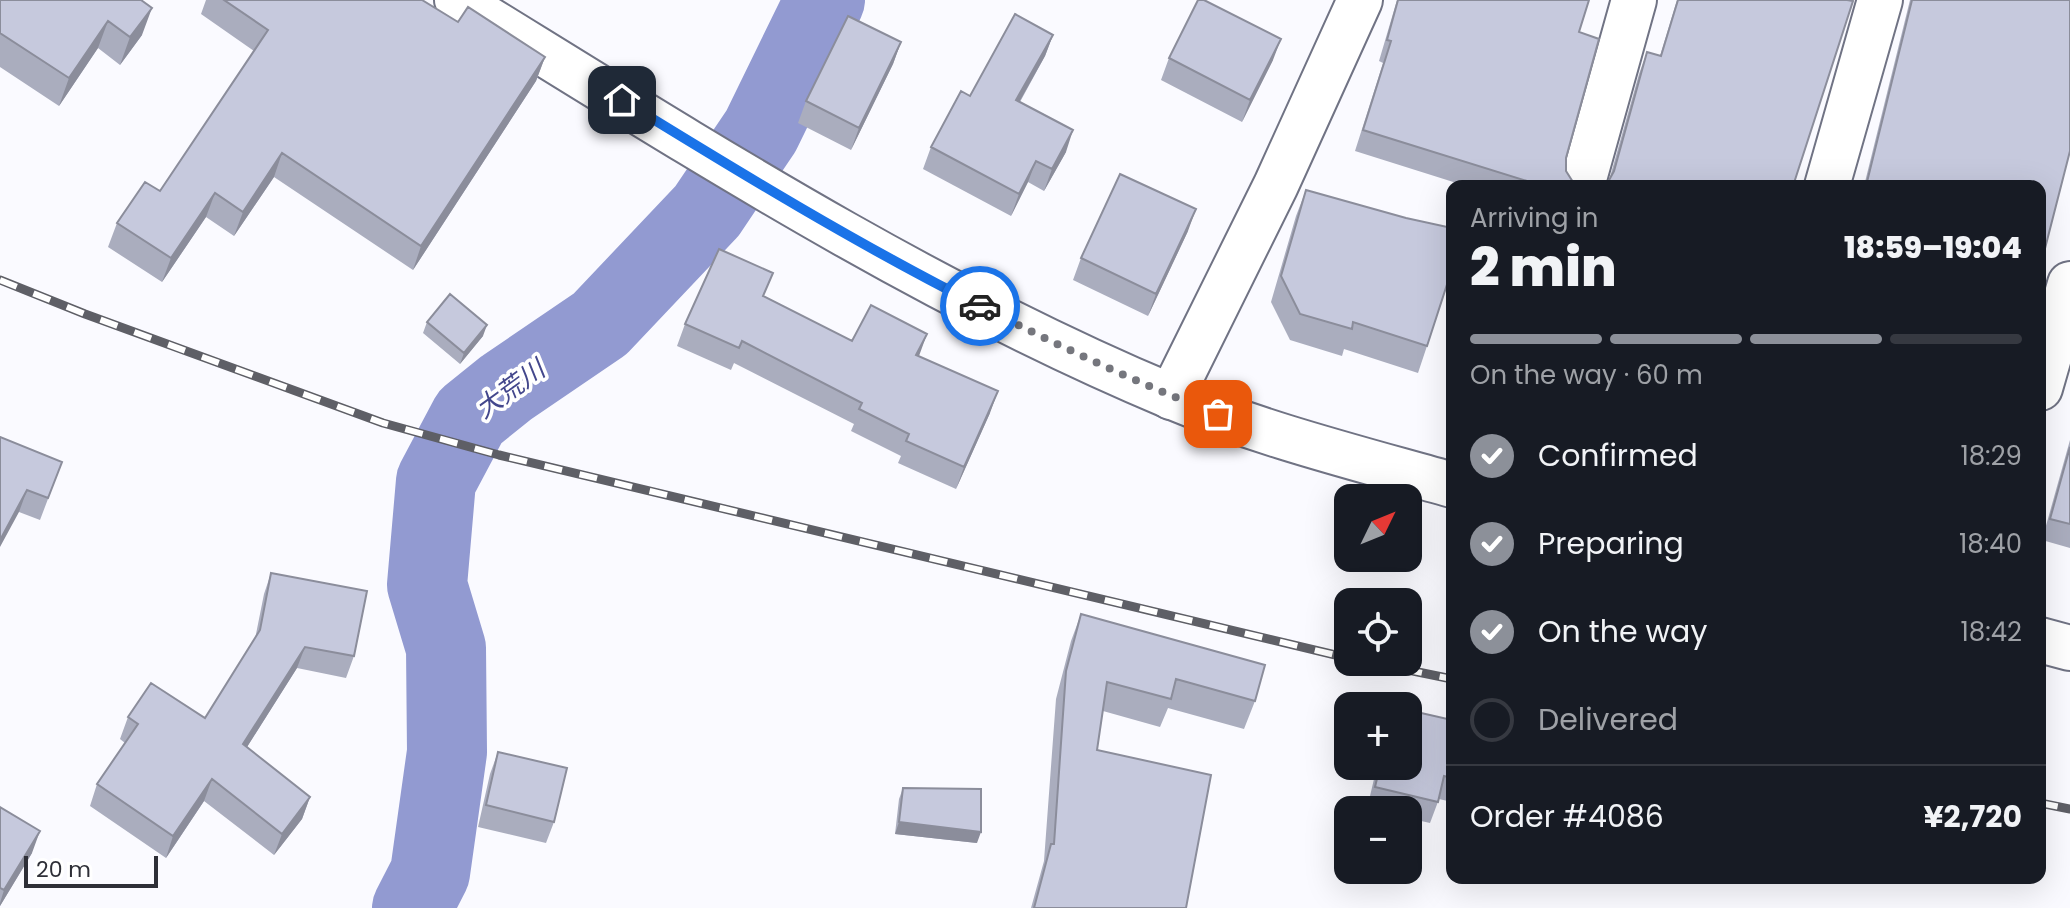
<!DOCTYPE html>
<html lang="en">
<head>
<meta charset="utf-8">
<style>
  :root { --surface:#171b24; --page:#242831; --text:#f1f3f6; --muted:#9ea1a6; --line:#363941; --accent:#8c9099 }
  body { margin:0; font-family:Poppins,"Noto Sans JP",sans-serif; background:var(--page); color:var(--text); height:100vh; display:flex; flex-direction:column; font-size:30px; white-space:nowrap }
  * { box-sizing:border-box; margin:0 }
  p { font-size:26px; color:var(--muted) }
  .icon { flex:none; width:44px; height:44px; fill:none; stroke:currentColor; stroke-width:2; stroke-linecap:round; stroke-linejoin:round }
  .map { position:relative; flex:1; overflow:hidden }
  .panel { position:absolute; left:1446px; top:180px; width:600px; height:704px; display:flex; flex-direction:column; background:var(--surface); border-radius:16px; box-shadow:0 8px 32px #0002 }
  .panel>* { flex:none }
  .needle { width:52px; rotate:47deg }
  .fabs { position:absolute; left:1334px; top:484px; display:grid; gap:16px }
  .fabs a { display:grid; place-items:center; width:88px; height:88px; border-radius:16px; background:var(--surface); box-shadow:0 8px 32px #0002; font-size:40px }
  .scale { position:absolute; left:24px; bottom:20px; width:134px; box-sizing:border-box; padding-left:8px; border:4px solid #2e2f37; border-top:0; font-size:22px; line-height:28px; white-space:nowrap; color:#2e2f37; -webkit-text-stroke:6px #fff; paint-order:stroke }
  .pin { position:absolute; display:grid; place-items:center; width:68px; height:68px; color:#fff; margin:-34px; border-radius:16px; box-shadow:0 4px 12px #0006 }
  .courier { position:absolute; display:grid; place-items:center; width:80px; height:80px; margin:-40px; border:6px solid #1a73e8; border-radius:50%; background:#fff; color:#222; box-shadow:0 2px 10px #0007 }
  .summary em { font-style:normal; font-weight:800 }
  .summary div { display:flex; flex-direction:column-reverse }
  .summary { display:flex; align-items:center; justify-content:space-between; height:136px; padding:0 24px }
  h1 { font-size:52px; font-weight:800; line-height:60px }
  .bar { display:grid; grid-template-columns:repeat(4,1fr); gap:12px 8px; align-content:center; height:96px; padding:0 24px }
  .bar i { height:10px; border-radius:6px; background:var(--line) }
  .bar .on { background:var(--accent) }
  .bar p { grid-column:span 4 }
  .line { display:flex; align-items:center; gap:20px; padding:0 24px; border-top:2px solid var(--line) }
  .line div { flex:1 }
  ol { padding:0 24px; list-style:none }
  li { display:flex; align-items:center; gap:24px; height:88px }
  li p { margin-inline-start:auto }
  li .icon { padding:8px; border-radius:50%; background:var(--accent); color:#fff; stroke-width:4 }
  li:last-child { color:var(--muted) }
  li i { width:44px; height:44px; border:4px solid var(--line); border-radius:50% }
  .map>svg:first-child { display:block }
</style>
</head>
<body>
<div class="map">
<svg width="2070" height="908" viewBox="0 0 2070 908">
  <rect width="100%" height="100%" fill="#fafaff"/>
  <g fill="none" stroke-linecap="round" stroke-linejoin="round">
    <path stroke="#929ad1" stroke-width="80" d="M412 908 430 873 447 752 446 648 427 585 436 481 470 417 506 388 600 324 707 211 761 131 825 0"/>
    <g stroke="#707384" stroke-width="48">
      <path id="minor" d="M1582 186 1634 0
        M1827 186 1880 0
        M2040 388 2070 284
        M1171 397 1276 185 1360 0"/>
    </g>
    <g stroke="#707384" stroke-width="48">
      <path id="highway" d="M457 0C688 142 919 291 1170 396 1261 434 1357 458 1452 485
        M2040 640 2070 648"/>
    </g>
    <use href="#minor" stroke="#fff" stroke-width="44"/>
    <use href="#highway" stroke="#fff" stroke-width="44"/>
    <g stroke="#5e5f66" stroke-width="9">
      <path id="rail" d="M0 280 85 314 383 423 499 455 1348 658
        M1369 662 1452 679
        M2040 803 2070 809"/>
    </g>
    <use href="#rail" stroke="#fff" stroke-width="6" stroke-dasharray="18" stroke-linecap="butt"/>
  </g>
  <path fill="#aaadbe" d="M0 0H141L142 35 120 65 98 48 59 106 0 67Z
    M206 0H422L458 22 545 57 536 81 413 270 274 177 234 236 206 217 162 282 108 247 117 223 160 191 254 51 201 14Z
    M1397 0H1589L1579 32 1566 158V171L1573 182 1579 186H1466L1355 151 1383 63 1379 61Z
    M1677 0H1847L1608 182 1610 177 1639 74 1647 52 1660 56Z
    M1910 0H2070L2040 186H1864Z
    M1053 35 1045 56 1020 102 1066 152 1044 191 1028 182 1011 216 923 169 931 147 970 96Z
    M901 42 893 64 851 150 798 123 806 101Z
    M1169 58 1273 60 1242 122 1161 80Z
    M1306 190 1427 346 1418 373 1344 349 1342 356 1290 340 1271 302 1296 216Z
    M1188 231 1148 316 1073 280 1081 258Z
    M764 296 852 341 919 357 990 413 956 489 898 463 901 456 851 431 854 424 734 363 731 370 677 346 685 324Z
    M427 322 483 336 460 364 423 333Z
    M0 437 62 462 40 520 19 512Z
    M2070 440V548L2042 540Z
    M271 573 354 656 346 678 297 668 247 747 310 797 302 819 274 855 204 801 166 858 90 806 97 784 125 743 120 739 128 717 205 718 255 639 264 594Z
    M1081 614 1255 701 1244 729 1168 708 1160 727 1103 711 1097 750 1186 908H1031L1044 861 1056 699 1071 641Z
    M1452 720V802L1439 799 1430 823 1408 818V810H1373L1367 809 1377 766H1408Z
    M498 752 554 822 546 843 478 827 490 774Z
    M903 788 977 843 895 834 899 799Z
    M0 807 32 853 0 906Z"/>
  <path fill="#8b8d9b" d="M152 8 142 35 120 65 130 37Z
    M108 21 98 48 59 106 69 78Z
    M1053 35 1045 56 1008 122 1016 100Z
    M1281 39 1273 60 1242 122 1250 100Z
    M901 42 893 64 851 150 859 128Z
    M545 57 536 81 413 270 421 246Z
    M1073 130 1066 152 1044 191 1052 169Z
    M282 153 274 177 234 236 243 212Z
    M1036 161 1028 182 1011 216 1019 194Z
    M215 193 206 217 162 282 171 258Z
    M1196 209 1188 231 1148 316 1156 294Z
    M487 325 483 336 460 364 464 353Z
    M927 334 919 356 908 377 916 355Z
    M998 391 990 413 956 489 964 467Z
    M27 490 19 512 0 547V540Z
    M305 647 297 668 235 766 243 744Z
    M212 779 204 801 166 858 173 836Z
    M310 797 302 819 274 855 282 834Z
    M899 822 981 832 977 843 895 834Z
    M40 831 32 853 0 906V903L4 890Z"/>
  <path fill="#c6c9dd" stroke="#8b8d9b" stroke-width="2" d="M0 0H141L152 8 130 37 108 21 69 78 0 33Z
    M224 0H422L458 22 468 7 545 57 421 246 282 153 243 212 215 193 171 258 117 223 145 182 160 191 268 30Z
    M1198 0H1204L1281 39 1250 100 1169 58Z
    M1398 0H1589L1579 32 1599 39 1566 158V171L1573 182 1579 186H1556L1544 183 1543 186 1363 130 1391 41 1387 40Z
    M1678 0H1847L1853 1 1793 186H1600L1608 182 1614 171 1647 52 1661 56Z
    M1912 0H2070V151L2040 268V186H1866Z
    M1015 14 1053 35 1016 100 1073 130 1052 169 1036 161 1019 194 931 147 961 91 970 96Z
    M848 16 901 42 859 128 806 101Z
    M1120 174 1196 209 1156 294 1081 258Z
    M1306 190 1406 218 1452 228V269L1427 346 1353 322 1352 329 1300 314 1281 276Z
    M719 249 773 273 763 296 852 341 871 305 927 334 916 355 998 391 964 467 906 441 909 434 859 409 862 403 742 341 739 348 685 324Z
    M450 294 487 325 464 353 427 322Z
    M0 437 62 462 48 498 27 490 0 540Z
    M2070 447V524L2050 519Z
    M271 573 367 591 354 656 305 647 243 744 310 797 282 834 212 779 173 836 97 784 138 724 128 717 151 683 205 718 260 630Z
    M1081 614 1265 665 1255 701 1176 679 1171 699 1107 682 1097 750 1211 775 1186 908H1034L1051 844H1054L1066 671Z
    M1408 710 1452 720V778L1444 776 1438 802 1375 787 1380 766H1408Z
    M498 752 567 768 554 822 486 805Z
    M903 788 981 789V832L899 822Z
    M0 807 40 831 4 890 0 888Z"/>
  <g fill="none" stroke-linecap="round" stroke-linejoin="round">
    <path stroke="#75767d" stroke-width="8" stroke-dasharray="0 14.4" d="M980 306C1058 345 1136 383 1218 414"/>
    <path stroke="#1a73e8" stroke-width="10" d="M622 100C739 172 857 244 980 306"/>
  </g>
  <g text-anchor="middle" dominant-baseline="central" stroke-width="7" stroke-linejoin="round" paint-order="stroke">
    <g font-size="26" font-style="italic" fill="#43478c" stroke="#fff">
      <text transform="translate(510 389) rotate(-36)">大荒川</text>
    </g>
  </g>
</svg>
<div class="fabs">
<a><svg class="needle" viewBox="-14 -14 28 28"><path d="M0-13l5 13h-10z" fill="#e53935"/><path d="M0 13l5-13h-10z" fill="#9ea1a6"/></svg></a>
<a><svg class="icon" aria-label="locate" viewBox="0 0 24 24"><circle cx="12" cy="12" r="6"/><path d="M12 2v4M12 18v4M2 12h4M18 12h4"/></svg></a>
<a>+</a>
<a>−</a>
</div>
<div class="scale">20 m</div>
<div class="pin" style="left:1218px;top:414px;background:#ea580c"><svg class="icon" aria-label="bag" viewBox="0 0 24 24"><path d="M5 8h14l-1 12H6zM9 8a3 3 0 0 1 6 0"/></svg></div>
<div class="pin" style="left:622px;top:100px;background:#1f2937"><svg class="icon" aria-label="home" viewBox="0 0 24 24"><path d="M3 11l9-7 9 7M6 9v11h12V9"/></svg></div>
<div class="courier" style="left:980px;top:306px"><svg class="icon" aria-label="car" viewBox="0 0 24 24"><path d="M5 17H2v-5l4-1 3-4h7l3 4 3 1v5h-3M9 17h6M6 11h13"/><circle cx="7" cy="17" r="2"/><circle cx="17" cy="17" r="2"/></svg></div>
<section class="panel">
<div class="summary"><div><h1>2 min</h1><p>Arriving in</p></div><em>18:59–19:04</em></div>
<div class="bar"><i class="on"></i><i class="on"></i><i class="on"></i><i></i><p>On the way · 60 m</p></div>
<ol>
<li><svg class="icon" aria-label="check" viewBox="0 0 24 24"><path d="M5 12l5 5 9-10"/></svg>Confirmed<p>18:29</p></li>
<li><svg class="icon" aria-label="check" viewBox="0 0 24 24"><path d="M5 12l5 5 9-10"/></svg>Preparing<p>18:40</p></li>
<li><svg class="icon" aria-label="check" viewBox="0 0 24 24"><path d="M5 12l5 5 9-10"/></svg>On the way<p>18:42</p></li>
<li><i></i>Delivered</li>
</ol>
<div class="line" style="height:104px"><div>Order #4086</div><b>¥2,720</b></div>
</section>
</div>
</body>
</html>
